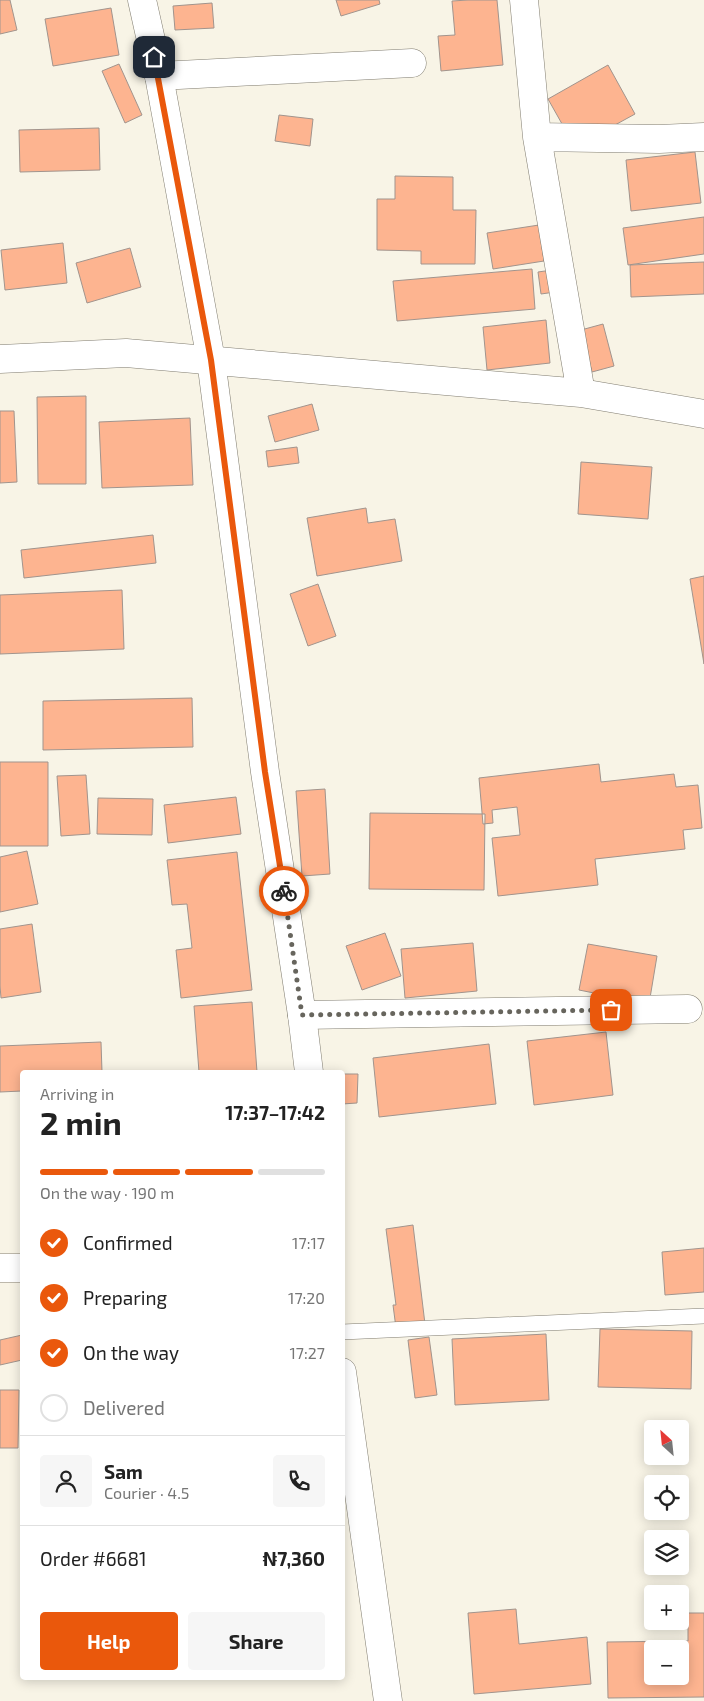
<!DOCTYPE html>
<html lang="en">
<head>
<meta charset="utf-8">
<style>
  :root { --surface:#fff; --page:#f6f6f6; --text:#222; --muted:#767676; --line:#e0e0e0; --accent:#ea580c }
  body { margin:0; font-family:"Exo 2",sans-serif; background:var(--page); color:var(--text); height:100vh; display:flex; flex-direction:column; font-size:19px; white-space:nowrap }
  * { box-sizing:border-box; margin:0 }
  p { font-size:16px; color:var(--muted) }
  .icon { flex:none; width:28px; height:28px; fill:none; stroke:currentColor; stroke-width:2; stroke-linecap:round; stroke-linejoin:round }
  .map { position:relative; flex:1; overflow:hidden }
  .drawer { position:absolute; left:20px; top:1070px; width:325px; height:610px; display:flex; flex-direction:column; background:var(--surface); border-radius:5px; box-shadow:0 2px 12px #0003 }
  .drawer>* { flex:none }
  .needle { width:32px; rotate:333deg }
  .fabs { position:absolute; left:644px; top:1420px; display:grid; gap:10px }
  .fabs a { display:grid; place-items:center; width:45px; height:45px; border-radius:5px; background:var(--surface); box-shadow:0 2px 12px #0003; font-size:25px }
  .pin { position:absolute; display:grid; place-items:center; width:42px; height:42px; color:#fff; margin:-21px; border-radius:10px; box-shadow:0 2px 8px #0006 }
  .courier { position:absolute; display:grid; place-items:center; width:50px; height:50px; margin:-25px; border:4px solid #ea580c; border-radius:50%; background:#fff; color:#222; box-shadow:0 1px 6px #0007 }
  .headline em { font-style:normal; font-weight:700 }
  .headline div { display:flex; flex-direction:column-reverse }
  .headline { display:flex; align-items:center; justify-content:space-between; height:85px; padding:0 20px }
  h1 { font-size:32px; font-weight:700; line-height:38px }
  .bar { display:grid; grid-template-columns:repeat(4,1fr); gap:8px 5px; align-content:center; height:60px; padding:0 20px }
  .bar i { height:6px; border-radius:4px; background:var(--line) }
  .bar .active { background:var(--accent) }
  .bar p { grid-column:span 4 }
  .line { display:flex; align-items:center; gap:12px; padding:0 20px; border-top:1px solid var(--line) }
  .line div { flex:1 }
  .round { display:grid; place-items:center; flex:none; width:52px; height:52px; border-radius:5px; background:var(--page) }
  ol { padding:0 20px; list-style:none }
  li { display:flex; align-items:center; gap:15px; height:55px }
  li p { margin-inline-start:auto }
  li .icon { padding:5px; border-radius:50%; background:var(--accent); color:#fff; stroke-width:4 }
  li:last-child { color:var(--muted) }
  li i { width:28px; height:28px; border:2px solid var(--line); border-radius:50% }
  .action { display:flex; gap:10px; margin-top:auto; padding:10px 20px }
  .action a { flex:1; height:58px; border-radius:5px; background:var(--accent); color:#fff; font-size:20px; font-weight:700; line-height:58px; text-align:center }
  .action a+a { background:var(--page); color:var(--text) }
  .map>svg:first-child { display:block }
</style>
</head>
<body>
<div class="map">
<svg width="704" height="1701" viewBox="0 0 704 1701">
  <rect width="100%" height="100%" fill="#f8f4e6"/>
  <path fill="#fdb490" stroke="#a1948d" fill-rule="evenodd" d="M0 0H10L17 30 0 34Z
    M336 0H379L380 4 341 16Z
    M468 0H497L503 65 441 71 438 36 455 35 452 1Z
    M212 3 214 28 175 30 173 6Z
    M111 8 119 55 53 66 45 19Z
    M119 64 142 115 125 123 102 71Z
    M608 65 635 114 575 147 548 99Z
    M279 115 313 119 310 146 275 141Z
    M99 128 100 170 20 172 19 130Z
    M695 152 701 203 631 211 626 160Z
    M395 176 453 177V210H476L475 264H421V251L377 250V199H395Z
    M704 217V254L628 265 623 228Z
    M539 225 544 261 493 269 487 233Z
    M63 243 67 283 5 290 1 250Z
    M130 248 141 287 87 303 76 263Z
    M704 262V294L631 297 630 265Z
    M532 269 535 309 397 321 393 281Z
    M559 269 562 291 541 294 538 272Z
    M546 320 550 363 487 370 483 327Z
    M603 324 614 366 592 372 581 330Z
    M86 396V484H38L37 397Z
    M312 404 319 430 275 442 268 416Z
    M0 411H14L17 482 0 483Z
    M190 418 193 485 102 488 99 422Z
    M297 447 299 463 268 467 266 451Z
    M581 462 652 467 648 519 578 514Z
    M366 508 368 523 395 519 402 561 317 576 307 518Z
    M153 535 156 563 24 578 21 550Z
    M704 576V664L690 579Z
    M318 584 336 636 308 646 290 594Z
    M122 590 124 649 0 654V595Z
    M192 698 193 747 43 750V701Z
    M0 762H48V846H0Z
    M599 764 601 782 674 774 676 787 698 785 702 828 683 830 685 849 595 859 598 885 498 896 492 838 520 835 517 807 492 810 493 823 483 824 479 778Z
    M86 775 90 834 61 836 57 776Z
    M325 789 330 874 302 876 296 791Z
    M236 797 241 834 168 843 164 805Z
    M98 798 153 799 152 835 97 834Z
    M370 813 485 814 484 890 369 889Z
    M27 851 38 904 0 912V857Z
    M237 852 252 990 181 998 176 950 192 948 187 904 172 905 167 860Z
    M32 924 41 992 1 998 0 986V929Z
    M385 933 401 976 362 990 346 946Z
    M473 943 477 991 405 998 401 949Z
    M588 944 657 956 649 1004 579 990Z
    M252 1002 257 1072H199L194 1006Z
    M606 1032 613 1095 534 1105 527 1041Z
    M101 1042 102 1072H22V1091L0 1092V1046Z
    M489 1044 496 1104 379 1117 373 1058Z
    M342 1074H358L357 1103 342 1104Z
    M413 1225 425 1324 396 1328 393 1305H396L386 1229Z
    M704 1248V1292L665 1295 662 1252Z
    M600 1329 692 1331 691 1389 598 1387Z
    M546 1334 549 1400 455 1405 452 1339Z
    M22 1335V1360L0 1365V1340Z
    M429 1337 437 1395 415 1398 408 1340Z
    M0 1390H19L18 1448H0Z
    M516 1609 519 1644 587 1637 591 1684 474 1694 468 1613Z
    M688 1613H704V1697L608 1698 607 1642 688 1641ZM652 1649H680V1676H652Z"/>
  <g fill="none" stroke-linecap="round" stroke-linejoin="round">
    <g stroke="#817d71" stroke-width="16">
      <path id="service" d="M342 1332 704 1316"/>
    </g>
    <g stroke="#817d71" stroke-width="29">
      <path id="minor" d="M524 0 537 137 581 393
        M159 76 412 63
        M537 137 659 139 704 137
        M0 359 126 353 581 393 704 414
        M302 1015 688 1009
        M0 1268H22"/>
    </g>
    <g stroke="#817d71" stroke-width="29">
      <path id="tertiary" d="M142 0 159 76 211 360 265 772 302 1015 309 1072
        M342 1372 388 1701"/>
    </g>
    <use href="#service" stroke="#fff" stroke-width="15"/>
    <use href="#minor" stroke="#fff" stroke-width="28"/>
    <use href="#tertiary" stroke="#fff" stroke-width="28"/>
  </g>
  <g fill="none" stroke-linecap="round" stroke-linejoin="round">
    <path stroke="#67655d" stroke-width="5" stroke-dasharray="0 9" d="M284 891 302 1015 611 1010"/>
    <path stroke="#ea580c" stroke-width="6" d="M154 57 211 360 265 772 284 891"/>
  </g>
</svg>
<div class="fabs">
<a><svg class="needle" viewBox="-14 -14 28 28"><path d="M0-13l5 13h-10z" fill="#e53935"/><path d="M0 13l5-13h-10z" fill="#767676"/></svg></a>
<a><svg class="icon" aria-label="locate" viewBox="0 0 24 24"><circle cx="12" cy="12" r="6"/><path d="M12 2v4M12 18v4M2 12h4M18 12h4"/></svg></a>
<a><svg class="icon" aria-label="layers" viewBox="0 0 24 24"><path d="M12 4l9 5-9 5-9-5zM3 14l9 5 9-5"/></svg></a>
<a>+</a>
<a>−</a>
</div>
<div class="pin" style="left:611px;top:1010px;background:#ea580c"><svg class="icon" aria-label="bag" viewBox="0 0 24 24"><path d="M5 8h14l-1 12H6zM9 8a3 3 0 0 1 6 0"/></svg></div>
<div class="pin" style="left:154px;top:57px;background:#1f2937"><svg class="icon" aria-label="home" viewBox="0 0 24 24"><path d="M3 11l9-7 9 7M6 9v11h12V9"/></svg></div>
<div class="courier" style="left:284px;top:891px"><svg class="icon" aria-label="bike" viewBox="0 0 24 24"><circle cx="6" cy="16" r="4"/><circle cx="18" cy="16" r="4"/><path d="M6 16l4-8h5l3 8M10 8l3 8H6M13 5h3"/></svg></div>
<section class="drawer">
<div class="headline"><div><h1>2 min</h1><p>Arriving in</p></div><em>17:37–17:42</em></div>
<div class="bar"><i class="active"></i><i class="active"></i><i class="active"></i><i></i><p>On the way · 190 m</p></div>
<ol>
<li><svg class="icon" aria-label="check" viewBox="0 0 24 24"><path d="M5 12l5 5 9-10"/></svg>Confirmed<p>17:17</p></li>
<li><svg class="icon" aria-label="check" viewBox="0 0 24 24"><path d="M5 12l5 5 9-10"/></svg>Preparing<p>17:20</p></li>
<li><svg class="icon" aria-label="check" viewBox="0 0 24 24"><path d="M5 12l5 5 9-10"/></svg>On the way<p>17:27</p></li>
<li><i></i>Delivered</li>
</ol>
<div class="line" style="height:90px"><a class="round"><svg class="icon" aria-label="person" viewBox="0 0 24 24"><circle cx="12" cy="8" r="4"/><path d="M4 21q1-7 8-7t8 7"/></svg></a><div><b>Sam</b><p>Courier · 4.5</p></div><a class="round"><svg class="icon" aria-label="phone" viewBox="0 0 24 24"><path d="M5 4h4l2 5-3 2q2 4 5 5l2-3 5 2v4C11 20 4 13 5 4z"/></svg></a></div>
<div class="line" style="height:65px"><div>Order #6681</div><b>₦7,360</b></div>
<div class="action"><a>Help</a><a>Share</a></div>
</section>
</div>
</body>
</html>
